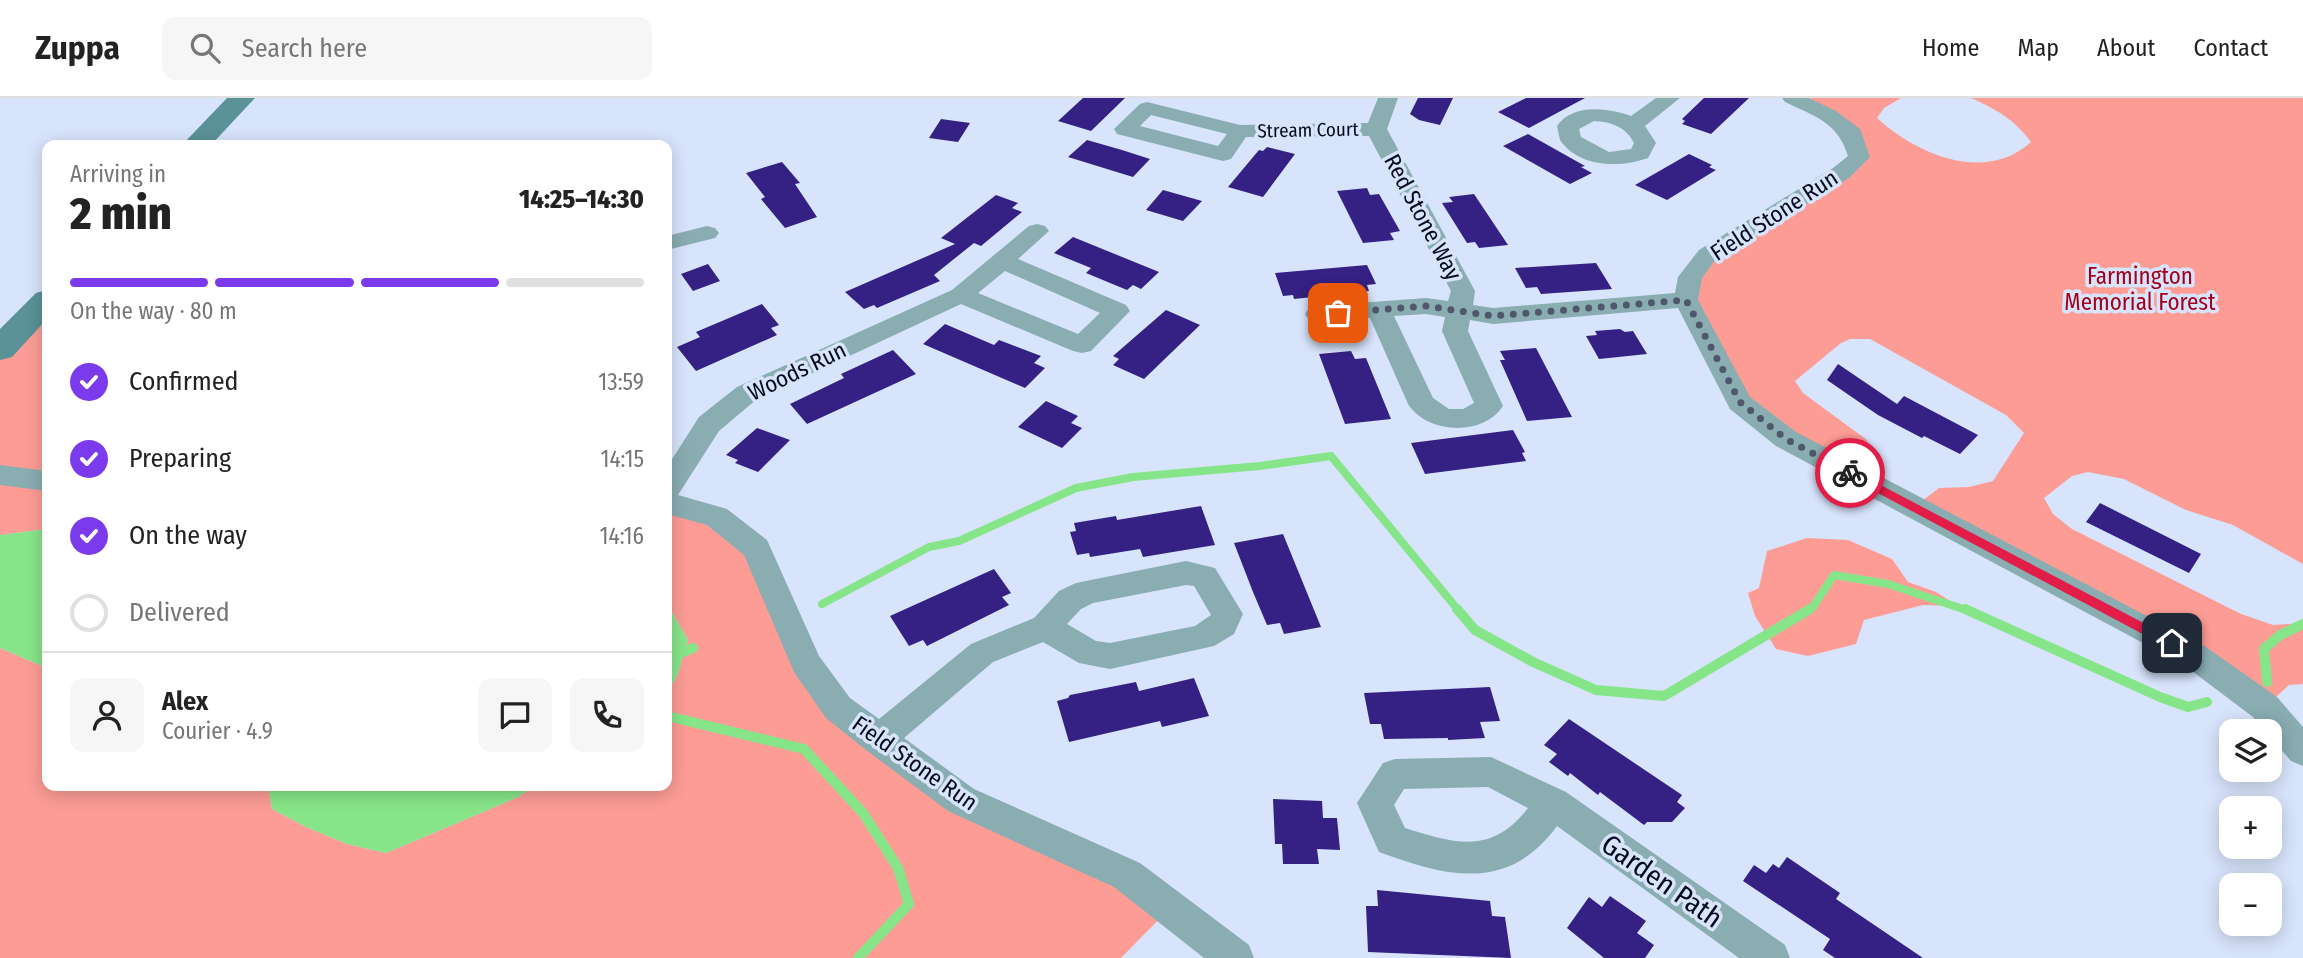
<!DOCTYPE html>
<html lang="en">
<head>
<meta charset="utf-8">
<style>
  :root { --surface:#fff; --page:#f6f6f6; --text:#222; --muted:#767676; --line:#e0e0e0; --accent:#7c3aed }
  body { margin:0; font-family:"Fira Sans Condensed",sans-serif; background:var(--page); color:var(--text); height:100vh; display:flex; flex-direction:column; font-size:26px; white-space:nowrap }
  * { box-sizing:border-box; margin:0 }
  p { font-size:23px; color:var(--muted) }
  .icon { flex:none; width:38px; height:38px; fill:none; stroke:currentColor; stroke-width:2; stroke-linecap:round; stroke-linejoin:round }
  .map { position:relative; flex:1; overflow:hidden }
  .details { position:absolute; left:42px; top:42px; width:630px; height:651px; display:flex; flex-direction:column; background:var(--surface); border-radius:14px; box-shadow:0 4px 18px #0003 }
  .details>* { flex:none }
  .controls { position:absolute; left:2219px; top:621px; display:grid; gap:14px }
  .controls a { display:grid; place-items:center; width:63px; height:63px; border-radius:14px; background:var(--surface); box-shadow:0 4px 18px #0003; font-size:35px }
  .pin { position:absolute; display:grid; place-items:center; width:60px; height:60px; color:#fff; margin:-30px; border-radius:14px; box-shadow:0 4px 10px #0006 }
  .courier { position:absolute; display:grid; place-items:center; width:70px; height:70px; margin:-35px; border:5px solid #e11d48; border-radius:50%; background:#fff; color:#222; box-shadow:0 2px 9px #0007 }
  .head em { font-style:normal; font-weight:800 }
  .head div { display:flex; flex-direction:column-reverse }
  .head { display:flex; align-items:center; justify-content:space-between; height:119px; padding:0 28px }
  h1 { font-size:46px; font-weight:800; line-height:52px }
  .bar { display:grid; grid-template-columns:repeat(4,1fr); gap:10px 7px; align-content:center; height:84px; padding:0 28px }
  .bar i { height:9px; border-radius:5px; background:var(--line) }
  .bar .current { background:var(--accent) }
  .bar p { grid-column:span 4 }
  .line { display:flex; align-items:center; gap:18px; padding:0 28px; border-top:2px solid var(--line) }
  .line div { flex:1 }
  .round { display:grid; place-items:center; flex:none; width:74px; height:74px; border-radius:14px; background:var(--page) }
  ol { padding:0 28px; list-style:none }
  li { display:flex; align-items:center; gap:21px; height:77px }
  li p { margin-inline-start:auto }
  li .icon { padding:7px; border-radius:50%; background:var(--accent); color:#fff; stroke-width:4 }
  li:last-child { color:var(--muted) }
  li i { width:38px; height:38px; border:4px solid var(--line); border-radius:50% }
  header { display:flex; align-items:center; gap:42px; box-sizing:border-box; height:98px; padding:0 35px; background:var(--surface); border-bottom:2px solid var(--line) }
  header strong { font-size:33px }
  nav { display:flex; gap:38px; margin-inline-start:auto; font-size:24px }
  .search { width:490px; height:63px; background:var(--page); display:flex; align-items:center; gap:18px; box-sizing:border-box; padding:0 24px; border-radius:14px; color:var(--muted); font-size:26px }
  .map>svg:first-child { display:block }
</style>
</head>
<body>
<header>
<strong>Zuppa</strong>
<div class="search"><svg class="icon" aria-label="search" viewBox="0 0 24 24"><circle cx="10" cy="10" r="6"/><path d="M15 15l6 6"/></svg>Search here</div>
<nav><a>Home</a><a>Map</a><a>About</a><a>Contact</a></nav>
</header>
<div class="map">
<svg width="2303" height="860" viewBox="0 0 2303 860">
  <rect width="100%" height="100%" fill="#d8e4fc"/>
  <path fill="#fc9c95" d="M1812 0H1901L1884 10 1877 20C1916 56 1985 86 2031 44 2015 22 1996 11 1971 0H2303V466L2233 427 2186 412 2124 381 2088 374 2072 378 2044 400 2053 416 2072 431 2241 516 2273 527 2303 525V586L2289 587 2265 609 1914 409 1939 390 1969 389 1993 383 2024 335 2006 317 1870 241H1850L1841 245 1795 283 1803 295 1867 342 1870 352 1863 382 1740 305 1686 202 1690 179 1859 59 1852 35 1803 5Z
    M47 202V431L0 437V251Z
    M667 405 717 419 756 450 838 610 1170 810 1121 860H0V550L47 570V688H268L272 711 306 729 347 746 386 755 518 699 535 688H667V595L677 578 688 542 667 506Z
    M1807 440 1848 442 1892 461 1908 484 1936 494 1958 508 1923 507 1864 522 1856 546 1808 558 1776 551 1755 518 1748 495 1759 490 1767 453Z"/>
  <path fill="#87e589" d="M47 431V570L0 550V437Z
    M667 506 688 542 677 578 667 595Z
    M268 688H535L518 699 386 755 347 746 306 729 272 711Z"/>
  <g fill="none" stroke-linecap="round" stroke-linejoin="round">
    <path stroke="#87e589" stroke-width="8" d="M822 506 929 449 959 443 1076 390 1133 379 1260 368 1331 358 1459 513
      M1807 513 1813 509 1834 477 1888 486 1969 513"/>
    <path stroke="#87e589" stroke-width="10" d="M1457 511 1475 532 1533 564 1596 592 1664 598 1810 511
      M1965 511 2160 599 2188 609 2207 604
      M667 561 693 550
      M2267 584 2264 551 2280 537 2303 526
      M667 618 804 651 863 715 898 770 909 806 858 860"/>
  </g>
  <path fill="#352083" d="M1083 0H1125L1091 33 1058 23Z
    M1418 0H1453L1440 27 1419 22 1410 16Z
    M1526 0H1585L1529 30 1498 14Z
    M1704 0H1749L1711 36 1682 26 1685 23 1682 21Z
    M941 21 970 25 958 44 929 40Z
    M1528 36 1585 68 1581 69 1592 75 1570 86 1503 48Z
    M1087 42 1122 52 1150 61 1133 79 1068 59Z
    M1267 49 1295 56 1263 99 1228 89 1259 52 1263 53Z
    M1689 56 1712 67 1709 69 1716 72 1667 102 1635 87Z
    M782 64 800 85 795 86 817 119 785 130 761 101 765 99 746 75Z
    M1367 90 1370 97 1379 96 1400 133 1390 135 1394 142 1363 145 1337 93Z
    M1163 92 1202 103 1183 123 1146 112Z
    M1474 96 1508 147 1479 150 1475 144 1467 145 1442 105 1453 104 1449 99Z
    M996 97 1018 105 1012 110 1022 114 981 148 974 145 934 177 940 183 877 210 874 207 864 211 845 194 955 146 941 140Z
    M1073 139 1159 174 1141 191 1133 187 1127 192 1086 175 1091 170 1054 155Z
    M1596 165 1612 191 1541 196 1537 189 1526 190 1515 170Z
    M708 166 720 183 693 193 681 176Z
    M1367 167 1376 186 1367 187 1369 193 1294 201 1293 197 1283 198 1275 175Z
    M762 206 779 227 771 230 777 237 696 273 677 249 700 239 696 234Z
    M1166 212 1200 227 1144 281 1113 267 1119 261 1113 258Z
    M945 226 994 247 999 242 1041 258 1034 265 1045 270 1025 290 923 246Z
    M1620 231 1625 234 1633 233 1647 256 1599 261 1586 238 1597 237 1595 233Z
    M1536 250 1572 319 1527 323 1500 262H1505L1500 253Z
    M893 252 916 276 807 326 790 306 844 280 841 276Z
    M1351 253 1355 261 1366 260 1391 321 1345 326 1319 256Z
    M1838 266 1897 306 1904 298 1978 337 1960 356 1924 338 1922 340 1878 317 1827 282Z
    M1046 303 1078 318 1071 325 1082 330 1062 350 1018 329Z
    M757 330 790 342 758 374 735 365 738 362 726 357Z
    M1513 332 1525 354 1522 355 1526 363 1425 376 1411 345Z
    M2100 405 2201 456 2189 475 2086 424Z
    M1201 408 1215 447 1143 459 1140 451 1090 459 1089 455 1077 457 1070 434 1076 433 1074 425 1116 418 1117 422Z
    M1283 436 1321 529 1284 536 1280 525 1267 527 1253 494 1234 445Z
    M994 471 1011 495 1002 499 1009 507 927 548 923 542 909 548 890 518Z
    M1194 580 1209 618 1162 629 1160 623 1069 644 1057 603 1068 600 1070 597 1136 584 1139 593Z
    M1490 589 1500 623 1480 624 1485 640 1448 642V640L1384 641 1381 626H1370L1364 595Z
    M1569 621 1682 697 1677 704 1685 710 1672 724H1647L1644 727 1600 694 1598 697 1570 675 1568 678 1549 664 1557 656 1544 647Z
    M1273 701 1322 703 1323 720H1337L1340 752 1317 751 1319 766H1283L1282 746H1275Z
    M1787 759 1840 795 1836 801 1923 860H1835L1823 852 1830 841 1743 783 1754 767 1766 775 1773 766 1779 770Z
    M1377 792 1490 803 1492 818 1505 819 1511 860 1368 854 1366 808H1378Z
    M1610 798 1646 823 1637 835 1654 847 1645 860H1604L1567 830 1589 799 1602 809Z"/>
  <g fill="none" stroke-linecap="round" stroke-linejoin="round">
    <path fill="#89adb1" fill-rule="evenodd" d="M1378 0H1398L1387 31 1475 193 1473 207 1493 210 1675 195 1678 179 1699 152 1833 70 1848 58C1838 24 1814 18 1785 4L1782 0H1809L1836 13 1860 31 1870 59 1849 80 1715 162 1702 180 1698 202 1750 299 1796 334 2206 549 2277 599 2303 629V668L2291 663 2270 639V634H2265L2253 619 2184 567 1776 348 1730 311 1678 210 1493 226 1470 222 1468 233 1503 308C1483 339 1427 336 1408 306L1370 220 1318 224 1309 222 1305 216 1309 210 1318 208 1426 200 1448 203 1451 193 1369 38 1246 39 1231 61 1223 63 1117 36 1114 31 1140 6 1147 4 1240 27 1368 25ZM1151 17 1227 36 1218 48 1140 28ZM1426 216 1445 219 1442 233 1474 305 1463 311H1449L1433 300 1394 218Z
      M1656 0H1680L1645 28 1656 45 1648 60C1620 70 1579 70 1560 42L1557 28C1573 5 1608 10 1631 18ZM1594 23C1612 24 1626 29 1634 45L1631 51 1609 54 1581 39 1579 31Z
      M1037 126 1045 128 1049 133 1018 161 1126 207 1130 213 1091 253 1082 255 1073 253 961 206 757 301 719 333 678 397 727 411 767 442 819 558 850 600 879 621 971 546 1034 520 1059 493 1076 485 1186 463 1215 470 1243 516 1234 536 1214 548 1110 571 1079 565 1043 544 993 564 904 640 974 691 1140 765 1249 847 1254 860H1204L1114 789 948 713 866 652 826 620 794 574 744 457 707 427 667 416V369L699 319 737 289 952 192 1029 128ZM1005 173 1100 215 1078 236 978 195ZM1186 487 1194 488 1211 517 1195 528 1110 545 1096 543 1067 526 1081 511 1093 505Z
      M707 128 715 130 719 135 715 140 667 152V138Z
      M0 367 47 373V393L0 387Z
      M1491 659 1566 694 1785 847 1790 860H1739L1557 728C1508 795 1447 779 1379 754L1357 705 1383 665 1395 661ZM1488 689 1528 710C1492 757 1456 746 1405 730L1394 707 1404 691Z"/>
    <path fill="#5a9298" fill-rule="evenodd" d="M227 0H255L211 47H182Z
      M47 192V221L12 259 0 262V231L36 195Z"/>
  </g>
  <path fill="#e11d48" d="M1850 371 2176 542V549H2167L1846 378 1844 375Z"/>
  <g fill="none" stroke-linecap="round" stroke-linejoin="round">
    <path stroke="#4e576c" stroke-width="7" stroke-dasharray="0 12.6" d="M1338 215 1426 208 1493 218 1686 202 1740 304 1786 341 1850 375"/>
  </g>
  <g text-anchor="middle" dominant-baseline="central" stroke-width="7" stroke-linejoin="round" paint-order="stroke">
    <g font-size="19" fill="#040b1e" stroke="#d8e4fc">
      <text transform="translate(1308 32) rotate(-1)">Stream Court</text>
    </g>
    <g font-size="23" fill="#040b1e" stroke="#d8e4fc">
      <text transform="translate(1774 117) rotate(-33)">Field Stone Run</text>
      <text transform="translate(1423 119) rotate(62)">Red Stone Way</text>
      <text transform="translate(797 273) rotate(-26)">Woods Run</text>
      <text transform="translate(915 665) rotate(35)">Field Stone Run</text>
    </g>
    <g font-size="23" fill="#a40019" stroke="#d8e4fc">
      <text x="2140" y="178">Farmington<tspan x="2140" dy="26">Memorial Forest</tspan></text>
    </g>
    <g font-size="28" fill="#040b1e" stroke="#d8e4fc">
      <text transform="translate(1662 783) rotate(35)">Garden Path</text>
    </g>
  </g>
</svg>
<div class="controls">
<a><svg class="icon" aria-label="layers" viewBox="0 0 24 24"><path d="M12 4l9 5-9 5-9-5zM3 14l9 5 9-5"/></svg></a>
<a>+</a>
<a>−</a>
</div>
<div class="pin" style="left:1338px;top:215px;background:#ea580c"><svg class="icon" aria-label="bag" viewBox="0 0 24 24"><path d="M5 8h14l-1 12H6zM9 8a3 3 0 0 1 6 0"/></svg></div>
<div class="pin" style="left:2172px;top:545px;background:#1f2937"><svg class="icon" aria-label="home" viewBox="0 0 24 24"><path d="M3 11l9-7 9 7M6 9v11h12V9"/></svg></div>
<div class="courier" style="left:1850px;top:375px"><svg class="icon" aria-label="bike" viewBox="0 0 24 24"><circle cx="6" cy="16" r="4"/><circle cx="18" cy="16" r="4"/><path d="M6 16l4-8h5l3 8M10 8l3 8H6M13 5h3"/></svg></div>
<section class="details">
<div class="head"><div><h1>2 min</h1><p>Arriving in</p></div><em>14:25–14:30</em></div>
<div class="bar"><i class="current"></i><i class="current"></i><i class="current"></i><i></i><p>On the way · 80 m</p></div>
<ol>
<li><svg class="icon" aria-label="check" viewBox="0 0 24 24"><path d="M5 12l5 5 9-10"/></svg>Confirmed<p>13:59</p></li>
<li><svg class="icon" aria-label="check" viewBox="0 0 24 24"><path d="M5 12l5 5 9-10"/></svg>Preparing<p>14:15</p></li>
<li><svg class="icon" aria-label="check" viewBox="0 0 24 24"><path d="M5 12l5 5 9-10"/></svg>On the way<p>14:16</p></li>
<li><i></i>Delivered</li>
</ol>
<div class="line" style="height:126px"><a class="round"><svg class="icon" aria-label="person" viewBox="0 0 24 24"><circle cx="12" cy="8" r="4"/><path d="M4 21q1-7 8-7t8 7"/></svg></a><div><b>Alex</b><p>Courier · 4.9</p></div><a class="round"><svg class="icon" aria-label="chat" viewBox="0 0 24 24"><path d="M4 5h16v11H9l-5 4z"/></svg></a><a class="round"><svg class="icon" aria-label="phone" viewBox="0 0 24 24"><path d="M5 4h4l2 5-3 2q2 4 5 5l2-3 5 2v4C11 20 4 13 5 4z"/></svg></a></div>
</section>
</div>
</body>
</html>
